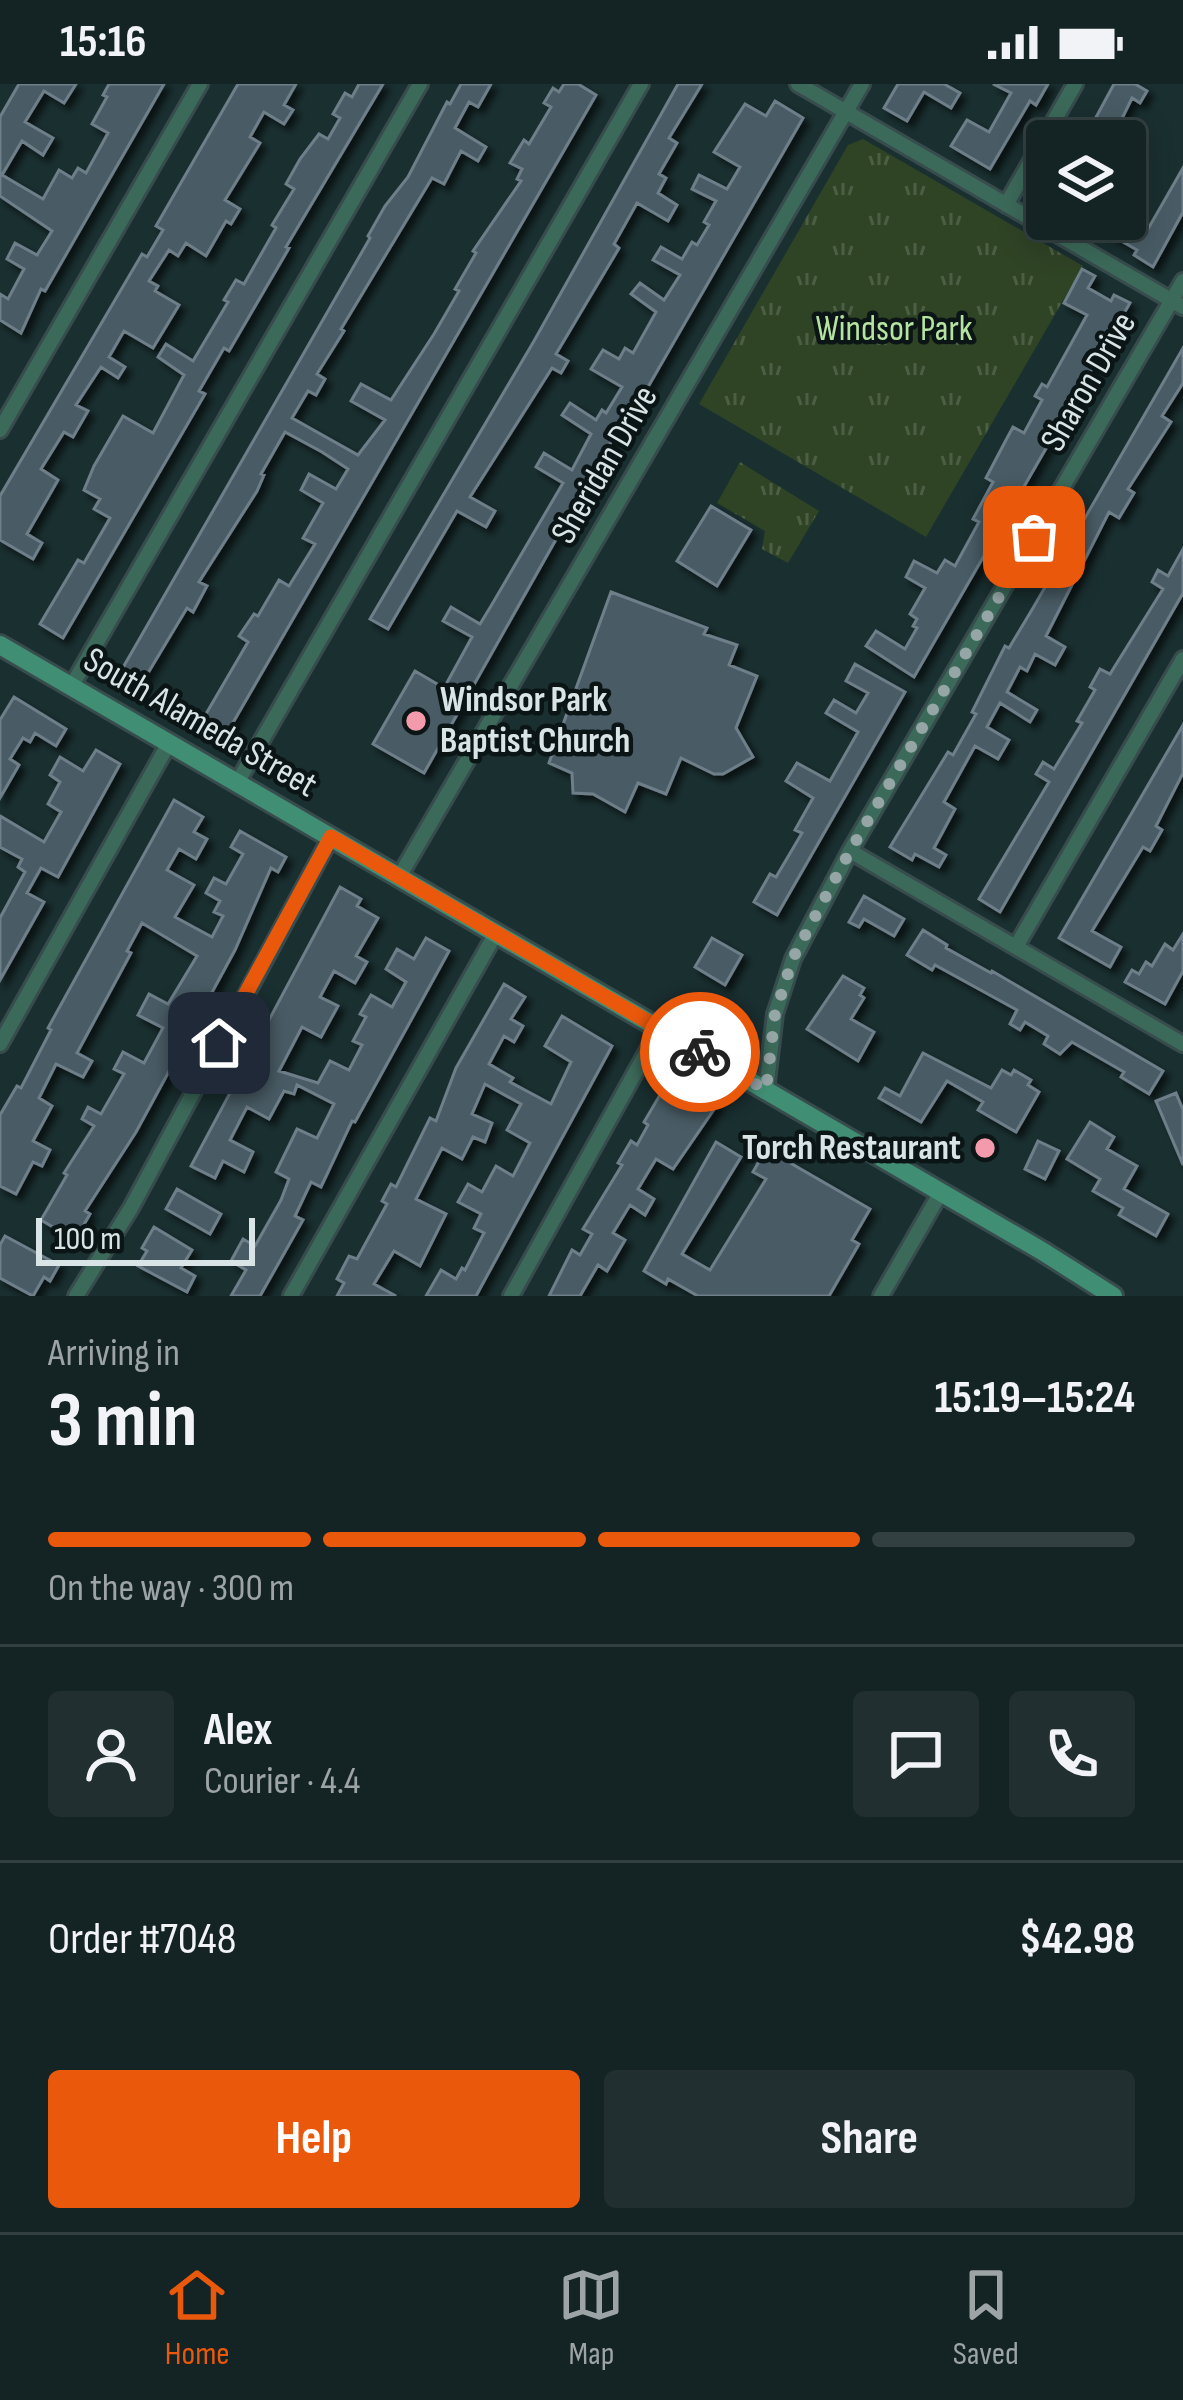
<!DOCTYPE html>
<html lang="en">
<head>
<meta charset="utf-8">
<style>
  :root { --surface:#142324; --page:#212f31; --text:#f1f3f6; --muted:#9da4a6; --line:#334041; --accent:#ea580c }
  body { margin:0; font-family:"Sofia Sans Condensed",sans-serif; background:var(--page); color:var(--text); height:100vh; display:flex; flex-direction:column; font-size:45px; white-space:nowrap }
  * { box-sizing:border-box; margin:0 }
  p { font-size:39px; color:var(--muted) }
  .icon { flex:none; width:66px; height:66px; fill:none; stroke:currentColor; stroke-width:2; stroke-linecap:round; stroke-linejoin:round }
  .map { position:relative; height:1212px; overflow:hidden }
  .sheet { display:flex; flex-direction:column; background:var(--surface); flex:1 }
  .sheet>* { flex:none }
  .tools { position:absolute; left:1026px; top:36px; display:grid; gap:24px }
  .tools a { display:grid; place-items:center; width:120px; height:120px; border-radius:12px; background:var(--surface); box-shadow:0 6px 30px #0003,0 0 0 3px var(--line); font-size:60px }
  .scale { position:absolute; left:36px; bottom:30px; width:219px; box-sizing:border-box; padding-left:12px; border:6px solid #d8e4e5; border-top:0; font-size:33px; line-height:42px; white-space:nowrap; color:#d8e4e5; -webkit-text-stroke:9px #0c1516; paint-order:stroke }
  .pin { position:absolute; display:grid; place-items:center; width:102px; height:102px; color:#fff; margin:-51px; border-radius:24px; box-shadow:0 6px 18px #0006 }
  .courier { position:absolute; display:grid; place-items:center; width:120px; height:120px; margin:-60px; border:9px solid #ea580c; border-radius:50%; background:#fff; color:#222; box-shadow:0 3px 15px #0007 }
  .overview em { font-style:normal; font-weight:700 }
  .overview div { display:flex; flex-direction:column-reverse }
  .overview { display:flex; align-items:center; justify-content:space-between; height:204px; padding:0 48px }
  h1 { font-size:78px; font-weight:700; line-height:90px }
  .bar { display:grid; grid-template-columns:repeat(4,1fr); gap:18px 12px; align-content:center; height:144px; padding:0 48px }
  .bar i { height:15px; border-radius:9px; background:var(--line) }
  .bar .on { background:var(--accent) }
  .bar p { grid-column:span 4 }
  .line { display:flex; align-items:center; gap:30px; padding:0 48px; border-top:3px solid var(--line) }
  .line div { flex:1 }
  .round { display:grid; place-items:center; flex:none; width:126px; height:126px; border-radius:12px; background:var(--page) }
  .action { display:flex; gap:24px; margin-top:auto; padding:24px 48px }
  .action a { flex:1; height:138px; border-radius:12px; background:var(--accent); color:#fff; font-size:48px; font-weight:700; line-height:138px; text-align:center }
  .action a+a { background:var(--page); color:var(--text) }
  .status { display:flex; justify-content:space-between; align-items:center; height:84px; padding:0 60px; background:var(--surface); direction:ltr }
  .status svg { height:33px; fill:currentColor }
  .tab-bar { display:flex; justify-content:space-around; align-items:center; height:168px; border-top:3px solid var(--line); background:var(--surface); font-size:33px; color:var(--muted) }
  .tab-bar a { display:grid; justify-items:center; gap:6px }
  .tab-bar .on { color:var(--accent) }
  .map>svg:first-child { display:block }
</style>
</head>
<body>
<div class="status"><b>15:16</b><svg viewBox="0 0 49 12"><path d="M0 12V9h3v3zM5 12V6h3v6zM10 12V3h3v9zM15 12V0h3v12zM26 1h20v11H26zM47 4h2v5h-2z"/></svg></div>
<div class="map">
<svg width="1183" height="1212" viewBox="0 0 1183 1212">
  <defs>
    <pattern id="park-tufts" width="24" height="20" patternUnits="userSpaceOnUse" patternTransform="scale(3)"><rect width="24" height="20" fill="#2f4325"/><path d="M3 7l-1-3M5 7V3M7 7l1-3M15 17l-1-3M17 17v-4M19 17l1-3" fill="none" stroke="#4c5e44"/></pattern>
    <filter id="shadow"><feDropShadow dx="5.5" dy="5.5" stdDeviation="3" flood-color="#0009"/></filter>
  </defs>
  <rect width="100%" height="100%" fill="#1a2f30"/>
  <path fill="url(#park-tufts)" d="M863 55 1083 182 926 453 699 320 848 61Z
    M740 378 819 427 788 479 762 465 765 447 717 419Z"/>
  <path fill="#4a5b65" stroke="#6e7f8a" stroke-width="3" filter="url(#shadow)" d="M19 0H76L64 19 44 7 25 38 53 54 43 71 22 57 2 91 43 115 59 86 72 94 78 84 86 89 108 49 92 40 107 13 103 11 109 0H164L45 207 41 205 21 249 0 236V210L8 215 24 185 7 175 15 159 37 171 52 147 0 112V33Z
    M238 0H296L284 21 293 26 284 40 264 28 250 53 260 59 225 116 240 125 231 140 226 137 206 172 186 159 178 172 169 166 149 197 158 202 155 207 179 221 153 264 124 247 109 273 125 283 118 294 101 283 76 321 88 327 73 353 64 348 41 385 58 396 27 450 42 459 33 475 0 456V412L142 170 147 173 163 146 156 142Z
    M359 0H383L286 163 289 164 229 267 224 264 199 307 205 310 63 554 40 540 78 476 84 479 110 434 94 425 100 415 84 406 94 382 123 332 153 349 184 291 158 273 166 260 193 277 228 218 224 216 236 196 244 200 276 144 272 141 294 105 286 100 300 75 319 50 328 55 340 34 333 30 345 9 352 13Z
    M461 0H491L478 23 469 18 455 44 486 63 478 77 461 67 444 100 432 94 341 245 344 247 317 290 325 295 316 311 308 307 292 334 358 371 385 336 351 317 361 300 391 316 434 250 459 207 455 205 476 169 473 167 521 97 517 95 522 85 510 79 524 56 529 60 551 23 544 19 553 4 559 8 564 0H578L596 11 227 649 203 635 248 558 239 552 254 530 258 532 279 496 289 502 315 460 303 454 323 419 301 406 309 390 336 405 348 385 322 368 285 348 261 390 264 391 257 407 199 498 207 502 193 528 187 524 142 599 121 587 370 154 368 152 385 122 408 93 447 18 450 20Z
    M678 0H702L669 54 677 59 659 90 666 94 658 109 677 121 668 137 637 119 614 160 619 164 556 270 568 277 561 289 552 284 470 413 495 427 486 443 457 427 388 545 370 535 534 257Z
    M898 0H944L960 9 951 24 924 8 907 37 884 24Z
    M993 0H1048L1036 21 1030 17 990 85 951 62 967 36 989 48 1011 9Z
    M1114 0H1135L1147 7 1140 19 1132 14 1111 57H1100L1087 50Z
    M775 17 803 34 637 322 618 353 615 351 424 689 373 660 415 587 444 604 472 553 443 537 451 523 480 540 491 522 563 399 536 383 544 369 572 386 591 350 562 331 570 319 596 336 602 326 606 329 622 303 591 285 603 266 619 275 625 264 633 269 656 228 631 210 640 199 664 216 680 191 653 176 661 163 682 175 692 158 697 161 709 141 704 138 716 117 692 105 699 91 727 105 740 83 714 68 745 20 766 32Z
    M1183 84V128L1153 183 1134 171 1137 166 1106 148 1115 135 1144 152Z
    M1082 185 1095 192 1088 204 1111 217 1114 211 1130 219 914 593 866 562 876 547 905 565 917 544 913 542 917 535 910 530 925 504 906 493 914 477 937 489 945 476 955 482 979 438 973 435 993 398 986 394 1006 356 1013 343 1024 349 1042 316 1035 312 1042 300 1047 303 1087 231 1064 219Z
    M1183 264V299L1162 332 1171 338 1128 405 1134 409 1119 434 1109 428 1046 552 1065 563 1055 581 1035 570 1027 587 1020 583 1007 608 1037 626 1030 638 1000 619 987 643 1009 656 998 675 975 662 944 718 955 725 934 764 946 771 939 783 915 770 912 776 890 763 948 668 953 671 976 630 972 628 1005 562 1009 564 1033 524Z
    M711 422 751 446 717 502 677 477Z
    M1183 465V509L1000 828 979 815 1049 698 1036 690 1043 678 1054 685 1082 639 1077 637 1095 606 1090 603 1100 585 1110 590 1163 505 1152 498 1158 486 1168 492Z
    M611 508 707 544 704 550 737 561 729 581 757 592 736 644 753 673 723 690H714L681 674 666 710 638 699 625 728 593 710 573 709 572 689 549 679Z
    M855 580 905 608 777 831 754 818 770 790 776 793 802 749 795 746 813 714 786 697 797 679 830 697 858 648 826 629 834 616 856 629 868 609 846 597Z
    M14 613 66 645 56 662 35 649 30 658 23 654 10 675 19 681 0 714V636Z
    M1183 641V689L1156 742 1162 746 1150 767 1143 763 1092 847 1121 863 1110 883 1059 854Z
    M96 666 120 680 58 793 41 784 27 809 44 818 0 896V834L25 788 18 783 22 775 0 763V732L44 758 61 728 48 720 60 698 50 691 60 673 83 687Z
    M174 716 203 733 194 748 207 755 196 775 179 765 167 786 194 801 175 833 212 853 223 832 214 828 220 817 206 809 214 794 226 800 243 770 231 763 240 747 286 773 278 788 271 784 235 866 136 1048 85 1127 90 1130 75 1156 41 1136 67 1091 64 1089 94 1042 82 1035 88 1023 101 1030 124 990 114 985 123 968 144 979 163 944 138 931 149 910 168 920 197 872 142 839 127 867 131 869 77 969 92 977 83 993 56 980 39 1014 52 1022 33 1057 50 1066 42 1082 33 1078 16 1110 0 1102V1031L17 1002 21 1004 51 946 48 944Z
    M340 803 361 815 357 822 378 834 356 872 367 878 355 899 334 887 320 913 338 922 321 953 302 943 279 987 318 999 330 977 349 986 362 961 353 957 366 933 360 930 371 911 392 923 406 898 386 885 397 865 414 875 426 854 449 867 355 1038 352 1037 321 1103 311 1098 295 1132 303 1136 260 1212H231L246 1186 231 1177 243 1155 255 1162 281 1116 289 1095 276 1088 297 1045 317 1054 334 1020 297 1001 294 1010 284 1007 269 1035 247 1023 230 1056 253 1068 244 1088 223 1077 215 1094 191 1082Z
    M864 812 904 835 894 852 864 835 859 843 849 838Z
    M923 846 947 861 946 864 991 889 992 887 1163 987 1149 1010 1121 993 1124 988 1072 958 1060 970 1044 960 1048 952 1025 938 1020 946 1010 940 1017 926 935 881 932 886 907 871Z
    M1183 850V887L1165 920 1125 898 1132 886 1139 890 1146 878 1152 882 1165 860 1173 866Z
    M712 854 742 871 725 901 695 883Z
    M843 892 864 904 860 911 864 914 851 935 874 948 858 977 807 945Z
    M504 900 525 913 511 935 523 942 514 958 504 952 489 980 513 994 510 998 551 1020 571 978 545 962 562 932 612 962 476 1212H426L441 1186 456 1195 462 1184 465 1186 484 1149 474 1144 481 1130 458 1118 468 1100 482 1108 496 1082 513 1092 530 1059 507 1046 521 1020 485 1000 472 1030 492 1039 485 1058 473 1053 462 1075 442 1064 416 1115 446 1130 420 1182 394 1167 374 1200 396 1212H337L344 1199 337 1195 349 1172 357 1175 387 1120 382 1117 391 1100 396 1103 430 1034 436 1037 456 984Z
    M923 969 991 1004 1002 986 1011 991 1014 986 1031 996 1028 1001 1039 1008 1016 1048 978 1026 983 1018 947 997 921 1038 879 1014 885 1004 900 1012Z
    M670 994 717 1021 673 1085 656 1075 638 1105 654 1115 645 1131 630 1121 613 1149 625 1156 607 1187 598 1181 580 1212H549L572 1166 580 1171 592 1150 583 1145 622 1081 618 1079 631 1057 637 1061 648 1041 644 1038Z
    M1176 1009 1183 1026V1081L1156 1017Z
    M1090 1038 1114 1053 1107 1065 1137 1082 1124 1105 1168 1130 1156 1152 1119 1131 1123 1124 1093 1107 1100 1095 1067 1075Z
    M1038 1057 1059 1067 1045 1095 1025 1085Z
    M716 1058 741 1073 682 1170 710 1186 766 1095 753 1088 766 1065 870 1125 852 1156 859 1160 829 1212H698L668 1195 666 1200 644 1187Z
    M177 1105 221 1130 210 1150 166 1125Z
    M154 1143 192 1166 181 1184 195 1192 187 1208 138 1182 147 1167 142 1164Z
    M5 1152 59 1181 50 1197 44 1193 33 1212 0 1194V1161Z"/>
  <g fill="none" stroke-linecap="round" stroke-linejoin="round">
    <g stroke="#384c4d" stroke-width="20">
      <path id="street" d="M798 0 1183 223
        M1006 121 1075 0
        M0 346 200 0
        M71 603 420 0
        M237 699 641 0
        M850 767 1183 960
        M399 793 862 0
        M1017 861 1183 575
        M0 960 169 659
        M766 1006 775 930 793 875 850 767 1183 197
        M76 1212 131 1124 331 753
        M291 1212 496 849
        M511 1212 660 944
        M881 1212 941 1108"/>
    </g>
    <g stroke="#384c4d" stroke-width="24">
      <path id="secondary" d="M0 561 1042 1167 1113 1212"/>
    </g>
    <use href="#street" stroke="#3c6a5a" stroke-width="14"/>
    <use href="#secondary" stroke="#408e74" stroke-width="18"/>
  </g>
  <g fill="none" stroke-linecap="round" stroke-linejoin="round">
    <path stroke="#96a5a6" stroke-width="12" stroke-dasharray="0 21.6" d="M700 968 766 1006 775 930 793 874 850 767 1034 453"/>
    <path stroke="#ea580c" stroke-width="15" d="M219 959 331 753 700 968"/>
  </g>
  <g fill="#f39aac" stroke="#0c1516" stroke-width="4.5">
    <circle cx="416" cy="637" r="12"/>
    <circle cx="985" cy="1064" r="12"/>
  </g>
  <g text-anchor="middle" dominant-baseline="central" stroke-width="9" stroke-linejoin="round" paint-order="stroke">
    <g font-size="36" fill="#b6e3a2" stroke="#0c1516">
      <text x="894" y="245">Windsor Park</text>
    </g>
    <g font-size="36" fill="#d8e4e5" stroke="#0c1516">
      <text transform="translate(1089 298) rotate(-60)">Sharon Drive</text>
      <text transform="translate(605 381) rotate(-60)">Sheridan Drive</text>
      <text transform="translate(200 639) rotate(30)">South Alameda Street</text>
    </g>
    <g font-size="36" font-weight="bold" fill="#d8e4e5" stroke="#0c1516" text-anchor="start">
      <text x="440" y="616">Windsor Park<tspan x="440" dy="41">Baptist Church</tspan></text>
      <text x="961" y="1064" text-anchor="end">Torch Restaurant</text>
    </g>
  </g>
</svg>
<div class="tools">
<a><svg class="icon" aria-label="layers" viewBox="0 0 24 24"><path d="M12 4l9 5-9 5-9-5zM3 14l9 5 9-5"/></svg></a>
</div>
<div class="scale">100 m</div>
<div class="pin" style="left:1034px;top:453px;background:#ea580c"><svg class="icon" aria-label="bag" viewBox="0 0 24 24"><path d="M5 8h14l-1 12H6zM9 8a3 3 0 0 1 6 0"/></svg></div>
<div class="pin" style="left:219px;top:959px;background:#1f2937"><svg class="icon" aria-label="home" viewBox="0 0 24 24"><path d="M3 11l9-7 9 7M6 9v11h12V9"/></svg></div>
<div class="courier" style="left:700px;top:968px"><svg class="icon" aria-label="bike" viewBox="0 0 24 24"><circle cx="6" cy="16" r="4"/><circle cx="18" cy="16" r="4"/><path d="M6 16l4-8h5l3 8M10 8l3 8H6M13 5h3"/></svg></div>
</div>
<section class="sheet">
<div class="overview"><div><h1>3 min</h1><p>Arriving in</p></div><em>15:19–15:24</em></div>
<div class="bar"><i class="on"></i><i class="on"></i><i class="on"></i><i></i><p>On the way · 300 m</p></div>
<div class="line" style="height:216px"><a class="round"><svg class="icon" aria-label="person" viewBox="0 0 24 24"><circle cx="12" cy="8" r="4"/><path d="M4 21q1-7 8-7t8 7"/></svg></a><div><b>Alex</b><p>Courier · 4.4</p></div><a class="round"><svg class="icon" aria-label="chat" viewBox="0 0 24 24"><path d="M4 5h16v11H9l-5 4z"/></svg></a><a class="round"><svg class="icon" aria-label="phone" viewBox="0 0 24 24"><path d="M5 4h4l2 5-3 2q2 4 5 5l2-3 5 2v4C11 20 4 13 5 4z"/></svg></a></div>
<div class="line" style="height:156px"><div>Order #7048</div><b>$42.98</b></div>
<div class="action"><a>Help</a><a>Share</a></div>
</section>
<nav class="tab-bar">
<a class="on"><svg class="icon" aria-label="home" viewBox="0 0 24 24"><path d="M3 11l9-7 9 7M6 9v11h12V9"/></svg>Home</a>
<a><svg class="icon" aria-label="map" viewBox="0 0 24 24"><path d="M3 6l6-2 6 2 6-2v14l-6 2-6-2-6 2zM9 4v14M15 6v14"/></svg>Map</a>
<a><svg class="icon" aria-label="saved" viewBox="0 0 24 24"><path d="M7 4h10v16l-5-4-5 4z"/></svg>Saved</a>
</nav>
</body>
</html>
